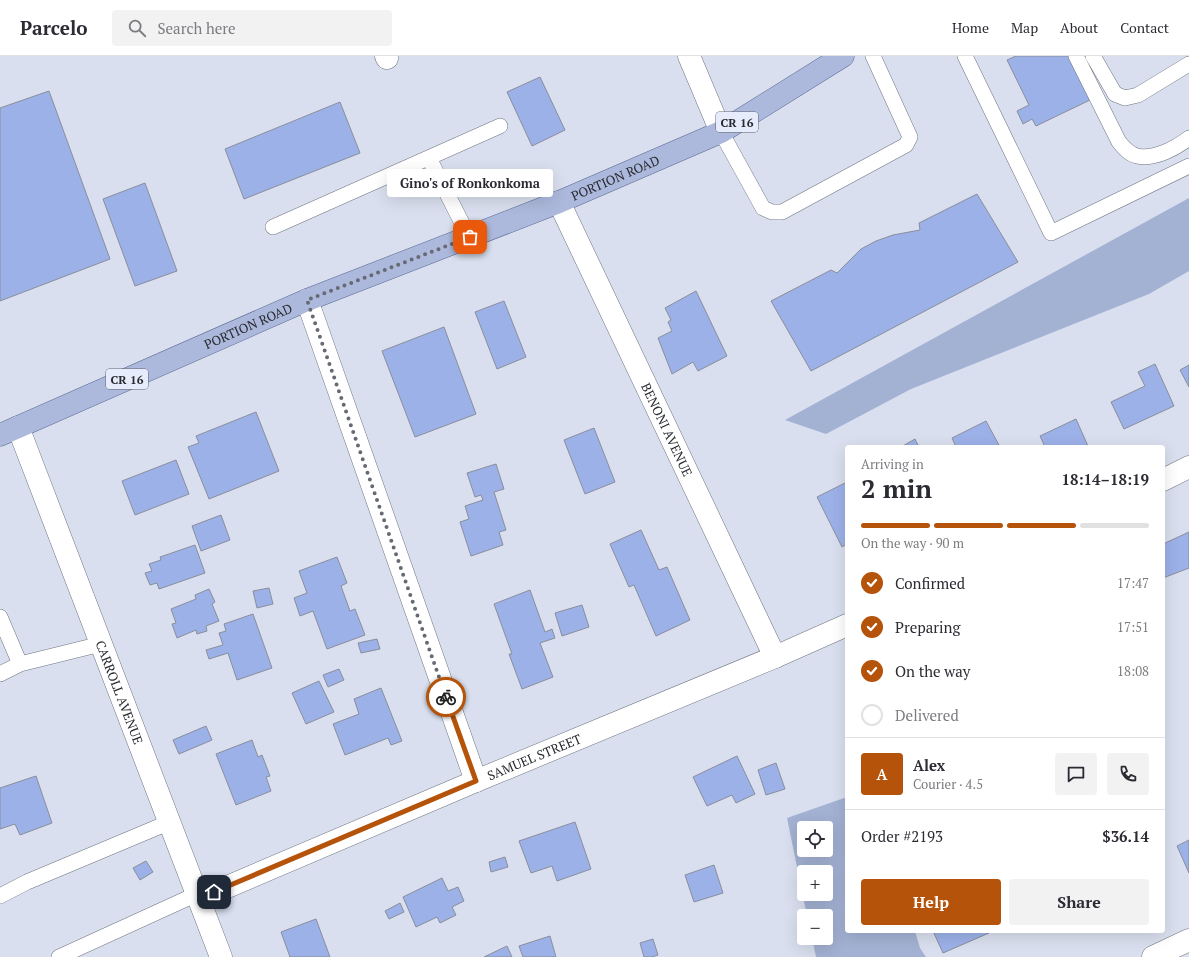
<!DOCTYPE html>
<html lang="en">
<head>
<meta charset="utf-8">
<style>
  :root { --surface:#fff; --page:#f2f2f3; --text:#2b2b33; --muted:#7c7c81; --line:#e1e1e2; --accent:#b45309 }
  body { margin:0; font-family:"PT Serif",serif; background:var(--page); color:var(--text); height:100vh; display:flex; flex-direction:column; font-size:15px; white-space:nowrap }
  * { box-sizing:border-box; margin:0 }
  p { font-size:13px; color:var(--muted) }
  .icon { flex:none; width:22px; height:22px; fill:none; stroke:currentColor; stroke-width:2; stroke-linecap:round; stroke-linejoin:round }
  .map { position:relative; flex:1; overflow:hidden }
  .sheet { position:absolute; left:845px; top:389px; width:320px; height:488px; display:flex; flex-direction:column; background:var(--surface); border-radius:4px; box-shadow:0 4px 16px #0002 }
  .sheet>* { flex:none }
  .controls { position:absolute; left:797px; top:765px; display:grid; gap:8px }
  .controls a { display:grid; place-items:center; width:36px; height:36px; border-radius:4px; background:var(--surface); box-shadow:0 4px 16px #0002; font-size:20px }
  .pin { position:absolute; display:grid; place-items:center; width:34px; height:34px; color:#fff; margin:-17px; border-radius:8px; box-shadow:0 2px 6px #0006 }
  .courier { position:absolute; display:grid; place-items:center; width:40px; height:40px; margin:-20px; border:3px solid #b45309; border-radius:50%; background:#fff; color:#222; box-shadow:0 1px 5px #0007 }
  .bubble { position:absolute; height:28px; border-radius:4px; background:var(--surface); box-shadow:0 4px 16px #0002; font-size:13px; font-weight:600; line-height:28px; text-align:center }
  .overview em { font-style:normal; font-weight:600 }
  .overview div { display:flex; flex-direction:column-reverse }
  .overview { display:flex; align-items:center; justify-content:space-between; height:68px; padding:0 16px }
  h1 { font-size:26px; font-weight:600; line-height:30px }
  .bar { display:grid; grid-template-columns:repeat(4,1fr); gap:6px 4px; align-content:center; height:48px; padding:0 16px }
  .bar i { height:5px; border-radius:3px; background:var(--line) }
  .bar .selected { background:var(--accent) }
  .bar p { grid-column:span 4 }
  .line { display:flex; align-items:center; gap:10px; padding:0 16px; border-top:1px solid var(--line) }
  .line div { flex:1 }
  .round { display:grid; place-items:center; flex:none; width:42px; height:42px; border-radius:4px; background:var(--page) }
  ol { padding:0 16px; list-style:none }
  li { display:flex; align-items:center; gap:12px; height:44px }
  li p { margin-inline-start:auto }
  li .icon { padding:4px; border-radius:50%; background:var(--accent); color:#fff; stroke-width:4 }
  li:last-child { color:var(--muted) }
  li i { width:22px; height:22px; border:2px solid var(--line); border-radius:50% }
  .action { display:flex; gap:8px; margin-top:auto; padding:8px 16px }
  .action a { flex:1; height:46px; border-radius:4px; background:var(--accent); color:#fff; font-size:16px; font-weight:600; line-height:46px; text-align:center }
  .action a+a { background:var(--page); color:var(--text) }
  header { display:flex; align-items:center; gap:24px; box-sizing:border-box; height:56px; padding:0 20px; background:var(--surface); border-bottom:1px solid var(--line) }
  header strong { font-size:19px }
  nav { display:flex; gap:22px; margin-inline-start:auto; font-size:14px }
  .search { width:280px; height:36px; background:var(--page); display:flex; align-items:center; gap:10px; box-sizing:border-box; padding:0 14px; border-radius:4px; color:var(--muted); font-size:15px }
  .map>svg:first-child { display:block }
</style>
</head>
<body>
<header>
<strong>Parcelo</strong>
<div class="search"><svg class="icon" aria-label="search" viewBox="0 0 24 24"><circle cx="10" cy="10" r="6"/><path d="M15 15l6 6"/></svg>Search here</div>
<nav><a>Home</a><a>Map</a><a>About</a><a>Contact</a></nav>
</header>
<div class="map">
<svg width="1189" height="901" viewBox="0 0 1189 901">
  <rect width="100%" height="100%" fill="#d9dfee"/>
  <path fill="#a3b1d3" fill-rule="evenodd" d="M1189 142V215L1149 238 911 333 826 378 785 364Z
    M847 741V875H915L920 892 926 901H816L812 882H826V860H807L787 762ZM804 772H826V794H804ZM804 816H826V838H804Z"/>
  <path fill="#9cb1e8" stroke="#898e9b" d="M1016 0H1068L1090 44 1036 70 1032 63 1023 68 1017 55 1029 49 1007 4Z
    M540 21 565 74 532 90 507 36Z
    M49 35 110 203 0 245V52Z
    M340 46 360 97 244 143 225 93Z
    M145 127 177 215 135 230 103 143Z
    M977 138 1018 206 811 315 771 245 831 214 837 217 861 193 876 185 893 179 920 174 919 167Z
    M696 235 727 300 698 315 693 306 672 318 658 282 672 275 668 266 671 264 665 252Z
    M504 245 526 301 497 313 475 256Z
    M444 271 476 358 415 381 382 295Z
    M1155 308 1174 350 1124 373 1111 346 1145 330 1138 316Z
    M1189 309V331L1180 314Z
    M256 356 279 415 209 443 188 391 199 387 196 380Z
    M1076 363 1088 390 1085 391H1045L1040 380Z
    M986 365 1000 391H956L952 382Z
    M594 372 615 426 585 438 564 384Z
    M915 383 919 391H901Z
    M176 404 189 438 135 459 122 425Z
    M496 408 504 433 494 436 506 474 499 476 503 489 471 500 460 466 469 463 465 450 483 444 481 439 475 441 467 417Z
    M847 426V488L842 491 817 441Z
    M221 459 230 484 201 495 192 470Z
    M641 474 659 514 667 511 690 564 656 580 634 529 629 531 610 488Z
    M1189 476V512L1163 522V488Z
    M195 489 205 517 159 533 157 527 150 529 145 517 152 515 149 508 161 504 160 501Z
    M337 501 347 527 341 530 350 555 355 553 365 579 327 593 313 555 300 560 294 542 307 537 299 515Z
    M269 532 273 548 257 552 253 535Z
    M209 533 215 546 212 548 219 565 206 570 207 575 197 578 196 574 177 582 172 568 176 567 171 553 196 543 195 539Z
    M530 534 545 576 552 573 555 582 540 587 553 621 522 633 509 598H512L494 548Z
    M582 549 589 571 562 580 555 557Z
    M253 558 272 612 237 624 228 597 209 603 206 594 223 589 219 577 226 575 224 568Z
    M377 583 380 593 361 597 358 587Z
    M339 613 344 624 328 631 323 619Z
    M319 625 334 656 306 668 292 637Z
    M381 632 402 685 391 689 388 682 345 699 333 668 359 658 354 643Z
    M206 670 212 684 179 698 173 684Z
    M252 684 258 701 262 699 270 720 266 721 271 735 236 749 216 698Z
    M737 700 755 738 736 747 732 739 707 750 693 721Z
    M776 707 785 733 766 739 758 714Z
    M36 720 52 767 20 779 15 768 0 773V732Z
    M575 766 591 813 557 825 552 810 531 817 519 785Z
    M1189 784V817L1177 790Z
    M505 801 508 811 491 816 489 806Z
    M146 805 153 816 140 824 133 812Z
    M714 809 723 837 694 846 685 819Z
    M442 822 448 835 458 831 464 845 452 851 456 859 440 867 437 861 416 871 403 841Z
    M400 847 404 856 389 863 385 855Z
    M316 863 330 901H290L281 876Z
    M933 875H988L989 877 943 897Z
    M550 880 556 901H523L519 890Z
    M653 883 658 899 652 901H644L640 887Z
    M507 890 512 901H484Z"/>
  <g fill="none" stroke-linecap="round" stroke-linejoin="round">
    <g stroke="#6f7582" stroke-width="16">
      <path id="service" d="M965 0 1051 177 1189 110
        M1076 0 1119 86C1124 92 1129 98 1137 100 1154 104 1176 92 1189 82
        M1093 0 1115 38 1125 42 1138 39 1189 8
        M721 76 763 152 772 156H782L906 89 910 81 873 0
        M429 102 469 181
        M273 171 500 70
        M0 561 20 608 0 618
        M20 608 101 588
        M0 840 27 826 170 766
        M59 901 197 838"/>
    </g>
    <g stroke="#6f7582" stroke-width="23">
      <g id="minor">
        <path d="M386 0 387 2"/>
        <path d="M689 0 721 76"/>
        <path id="s1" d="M559 146 775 601"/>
        <path d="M307 244 476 725"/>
        <path id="s2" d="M18 371 221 901"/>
        <path d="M1163 424 1189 411"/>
        <path id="s3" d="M199 843 476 725 775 601 847 569"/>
        <path d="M1153 901 1189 884"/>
      </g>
    </g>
    <g stroke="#5a6991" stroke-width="23">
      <g id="primary">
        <path id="s4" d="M0 379 307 244 559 146 721 76 843 0"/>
      </g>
    </g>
    <use href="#service" stroke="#fff" stroke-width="15"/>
    <use href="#minor" stroke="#fff" stroke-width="22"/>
    <use href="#primary" stroke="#acb9dc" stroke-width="22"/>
  </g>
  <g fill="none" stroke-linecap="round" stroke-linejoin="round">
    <path stroke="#676a72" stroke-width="4" stroke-dasharray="0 7.2" d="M446 641 307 244 470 181"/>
    <path stroke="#b45309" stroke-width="5" d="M214 836 476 725 446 641"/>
  </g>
  <g text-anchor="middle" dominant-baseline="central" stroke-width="3.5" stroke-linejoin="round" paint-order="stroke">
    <g fill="#e6ecfb" stroke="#62656d" stroke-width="1">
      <rect x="716" y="56" width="42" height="20" rx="3"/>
      <rect x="106" y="313" width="42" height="20" rx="3"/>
    </g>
    <g font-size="12" font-weight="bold" fill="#292b30">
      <text x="737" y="66">CR 16</text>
      <text x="127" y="323">CR 16</text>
    </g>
    <g font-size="13" fill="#292b30" stroke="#e6ecfb">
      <text stroke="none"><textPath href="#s4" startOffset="667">PORTION ROAD</textPath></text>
      <text stroke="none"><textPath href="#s4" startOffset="271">PORTION ROAD</textPath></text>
      <text stroke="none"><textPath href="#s1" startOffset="252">BENONI AVENUE</textPath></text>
      <text stroke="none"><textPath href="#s2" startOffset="284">CARROLL AVENUE</textPath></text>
      <text stroke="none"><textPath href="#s3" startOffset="364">SAMUEL STREET</textPath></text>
    </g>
  </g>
</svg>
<div class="controls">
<a><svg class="icon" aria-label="locate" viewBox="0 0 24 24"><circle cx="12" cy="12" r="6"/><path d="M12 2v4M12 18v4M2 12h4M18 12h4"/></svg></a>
<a>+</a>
<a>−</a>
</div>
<div class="pin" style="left:470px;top:181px;background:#ea580c"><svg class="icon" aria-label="bag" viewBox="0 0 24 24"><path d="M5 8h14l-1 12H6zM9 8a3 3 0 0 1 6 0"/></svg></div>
<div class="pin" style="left:214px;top:836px;background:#1f2937"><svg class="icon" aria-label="home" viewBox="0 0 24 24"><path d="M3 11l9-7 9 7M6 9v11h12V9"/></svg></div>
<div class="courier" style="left:446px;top:641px"><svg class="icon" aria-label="bike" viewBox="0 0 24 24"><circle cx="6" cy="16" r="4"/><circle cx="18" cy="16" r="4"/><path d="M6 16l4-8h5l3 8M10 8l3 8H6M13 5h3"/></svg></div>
<div class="bubble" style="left:387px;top:113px;width:166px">Gino's of Ronkonkoma</div>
<section class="sheet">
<div class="overview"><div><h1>2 min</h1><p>Arriving in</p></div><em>18:14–18:19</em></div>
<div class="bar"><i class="selected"></i><i class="selected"></i><i class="selected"></i><i></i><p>On the way · 90 m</p></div>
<ol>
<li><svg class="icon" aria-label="check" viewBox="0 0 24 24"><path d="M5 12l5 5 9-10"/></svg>Confirmed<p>17:47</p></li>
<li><svg class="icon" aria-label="check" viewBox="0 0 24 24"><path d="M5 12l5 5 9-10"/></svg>Preparing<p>17:51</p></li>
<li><svg class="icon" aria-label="check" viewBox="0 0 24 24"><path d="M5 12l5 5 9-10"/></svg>On the way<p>18:08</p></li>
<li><i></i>Delivered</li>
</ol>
<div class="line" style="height:72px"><b class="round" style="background:var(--accent);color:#fff">A</b><div><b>Alex</b><p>Courier · 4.5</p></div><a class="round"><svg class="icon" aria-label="chat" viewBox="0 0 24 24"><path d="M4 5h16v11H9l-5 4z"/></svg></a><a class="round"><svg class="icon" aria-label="phone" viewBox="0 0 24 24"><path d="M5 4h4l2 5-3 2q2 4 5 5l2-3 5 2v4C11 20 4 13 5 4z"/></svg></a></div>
<div class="line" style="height:52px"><div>Order #2193</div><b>$36.14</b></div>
<div class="action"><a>Help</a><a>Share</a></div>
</section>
</div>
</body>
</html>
